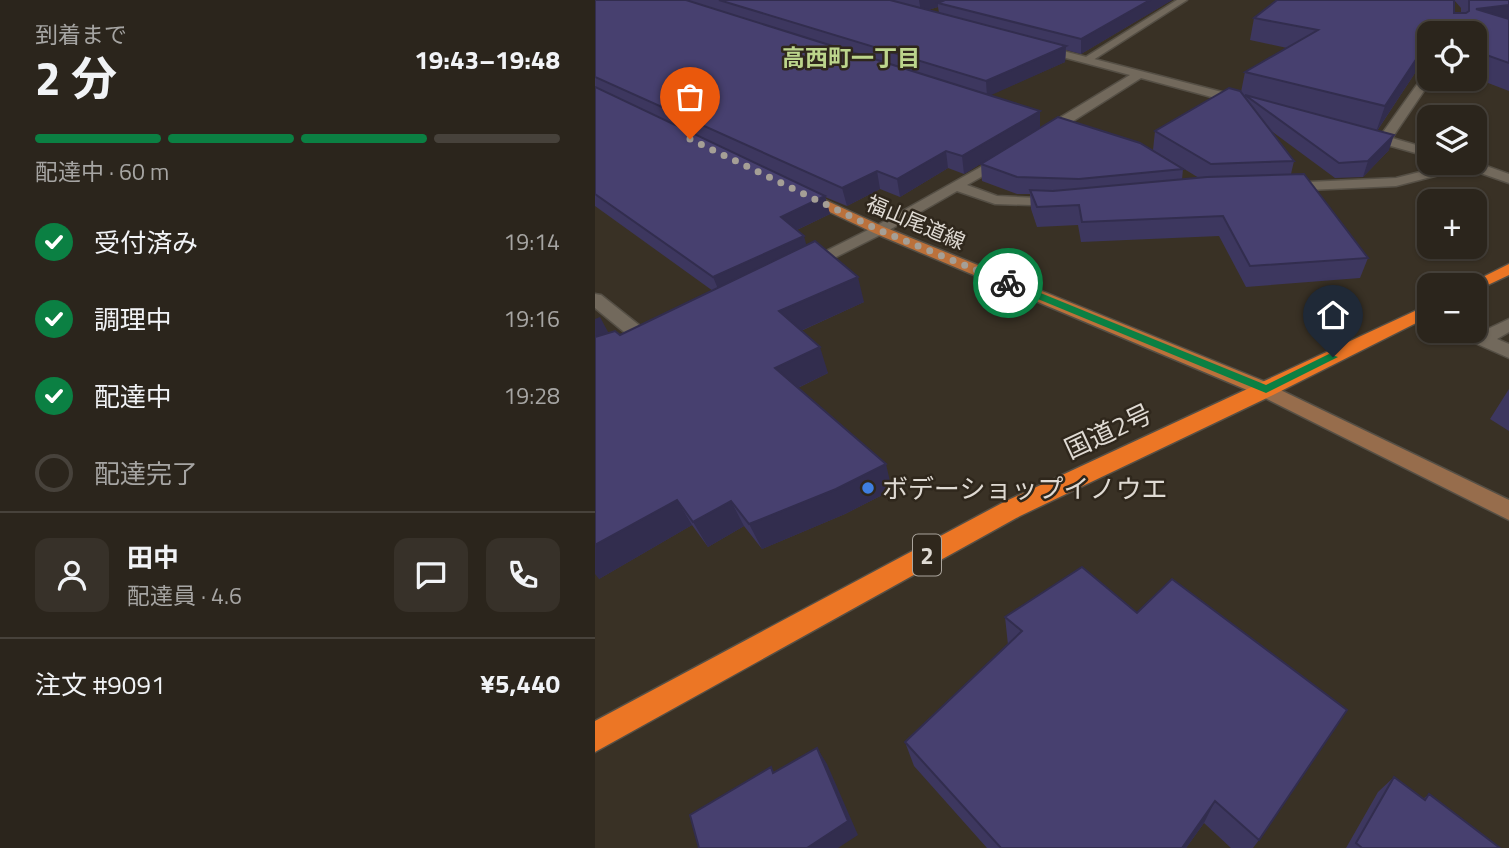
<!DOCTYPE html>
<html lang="ja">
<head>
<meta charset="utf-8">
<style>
  :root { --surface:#2b251c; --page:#373129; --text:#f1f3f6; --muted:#a6a5a3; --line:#47423b; --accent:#0b8043 }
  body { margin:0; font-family:"Titillium Web","Noto Sans JP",sans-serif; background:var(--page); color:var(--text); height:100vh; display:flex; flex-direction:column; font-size:26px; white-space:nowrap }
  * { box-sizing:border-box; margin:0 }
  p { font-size:23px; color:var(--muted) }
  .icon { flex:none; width:38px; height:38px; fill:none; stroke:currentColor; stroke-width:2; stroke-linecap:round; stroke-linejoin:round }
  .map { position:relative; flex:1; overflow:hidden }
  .details { display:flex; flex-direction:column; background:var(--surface); width:595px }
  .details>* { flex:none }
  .tools { position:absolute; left:822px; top:21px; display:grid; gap:14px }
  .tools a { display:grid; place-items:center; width:70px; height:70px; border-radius:14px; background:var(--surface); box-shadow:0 2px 5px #0004,0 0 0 2px var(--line); font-size:35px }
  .pin { position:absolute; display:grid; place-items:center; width:60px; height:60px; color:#fff; margin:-72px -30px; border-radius:50% 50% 50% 0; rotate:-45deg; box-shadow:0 0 7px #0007 }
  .pin .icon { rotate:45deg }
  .courier { position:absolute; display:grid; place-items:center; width:70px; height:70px; margin:-35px; border:5px solid #0b8043; border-radius:50%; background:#fff; color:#222; box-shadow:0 2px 9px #0007 }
  .overview em { font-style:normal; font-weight:700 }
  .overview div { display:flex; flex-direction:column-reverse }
  .overview { display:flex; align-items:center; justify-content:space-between; height:119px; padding:0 35px }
  h1 { font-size:46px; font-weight:700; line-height:52px }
  .bar { display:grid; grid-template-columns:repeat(4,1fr); gap:10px 7px; align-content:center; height:84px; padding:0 35px }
  .bar i { height:9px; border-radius:5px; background:var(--line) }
  .bar .on { background:var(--accent) }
  .bar p { grid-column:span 4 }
  .line { display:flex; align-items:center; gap:18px; padding:0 35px; border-top:2px solid var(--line) }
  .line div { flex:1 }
  .round { display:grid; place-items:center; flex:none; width:74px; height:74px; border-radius:14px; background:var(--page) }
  ol { padding:0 35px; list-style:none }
  li { display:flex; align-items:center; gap:21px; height:77px }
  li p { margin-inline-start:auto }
  li .icon { padding:7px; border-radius:50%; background:var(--accent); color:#fff; stroke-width:4 }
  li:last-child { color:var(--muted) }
  li i { width:38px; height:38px; border:4px solid var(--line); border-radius:50% }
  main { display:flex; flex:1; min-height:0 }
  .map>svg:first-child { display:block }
</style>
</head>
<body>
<main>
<section class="details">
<div class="overview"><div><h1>2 分</h1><p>到着まで</p></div><em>19:43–19:48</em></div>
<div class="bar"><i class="on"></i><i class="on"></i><i class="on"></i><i></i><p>配達中 · 60 m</p></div>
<ol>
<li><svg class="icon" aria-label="check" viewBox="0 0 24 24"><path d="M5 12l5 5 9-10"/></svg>受付済み<p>19:14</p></li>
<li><svg class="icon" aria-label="check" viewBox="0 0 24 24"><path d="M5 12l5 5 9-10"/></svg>調理中<p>19:16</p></li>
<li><svg class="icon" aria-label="check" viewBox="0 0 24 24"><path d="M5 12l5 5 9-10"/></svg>配達中<p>19:28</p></li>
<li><i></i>配達完了</li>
</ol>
<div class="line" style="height:126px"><a class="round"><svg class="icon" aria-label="person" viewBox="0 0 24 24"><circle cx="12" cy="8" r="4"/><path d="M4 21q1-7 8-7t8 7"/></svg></a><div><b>田中</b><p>配達員 · 4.6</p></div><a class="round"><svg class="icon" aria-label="chat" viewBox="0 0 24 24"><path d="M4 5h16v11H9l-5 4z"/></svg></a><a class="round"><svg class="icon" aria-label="phone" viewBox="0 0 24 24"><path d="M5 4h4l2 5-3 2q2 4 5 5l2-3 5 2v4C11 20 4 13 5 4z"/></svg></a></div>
<div class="line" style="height:91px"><div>注文 #9091</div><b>¥5,440</b></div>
</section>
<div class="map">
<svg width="914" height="848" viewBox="0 0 914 848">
  <rect width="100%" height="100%" fill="#393125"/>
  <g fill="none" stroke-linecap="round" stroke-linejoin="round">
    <g stroke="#554f45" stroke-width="3">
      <path id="lane" d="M582 0H592L495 62 486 60Z"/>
    </g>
    <g stroke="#554f45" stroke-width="3">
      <path id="street" d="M445 45 654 99 656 102 650 106 546 78 453 137H443V131L535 75 441 50 440 48Z
        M835 71V79H837L797 138 835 149V157L764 137 763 134 769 130 786 135 831 72Z
        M409 154 414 155V161L372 185 402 196 464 199 469 200 471 203 469 206 400 204 362 191 289 233 215 270H203L201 266 279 227Z
        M880 162 914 174V183L871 168 801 186 691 191 684 187 691 183 801 178 861 163Z
        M0 294 6 295 59 337 61 341 59 345H45L0 308Z
        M914 319V332L902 339 914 344V358L880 343 878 339 880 335Z"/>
    </g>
    <g stroke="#554f45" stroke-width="3">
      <path id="secondary" d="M671 383 914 500V520L664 395 661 390 664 385Z"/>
    </g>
    <g stroke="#554f45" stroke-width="3">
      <path id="primary" d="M206 189 289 227 678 385 681 390 678 395H664L279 233 201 196 199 193 201 190Z"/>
    </g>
    <g stroke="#554f45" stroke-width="3">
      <path id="highway" d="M914 264V275L880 291V285H872Z
        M835 304V316L678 395 425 516 0 752V721L409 502Z"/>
    </g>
    <use href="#lane" fill="#72695c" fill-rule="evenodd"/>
    <use href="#street" fill="#72695c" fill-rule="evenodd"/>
    <use href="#secondary" fill="#976d4c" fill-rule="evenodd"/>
    <use href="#primary" fill="#bb713b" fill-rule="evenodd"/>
    <use href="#highway" fill="#ec7625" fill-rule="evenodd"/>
  </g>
  <path fill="#3d375f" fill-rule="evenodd" d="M0 0H577L486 54 471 50 470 62 395 95 445 111V128L369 174 353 168 305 197 285 189 252 206 230 197 235 214 202 230 211 246 269 302 206 331 233 373 203 388 297 490 250 514 167 549 149 526 113 547 97 525 4 579 14 333 25 335 118 291 0 206ZM343 7 344 13 333 10Z
    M859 0H914V91L880 78V33H835V61L831 60 822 74 820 73 782 131 794 150 768 177 740 178 675 130 699 161 696 174 773 258 765 278 651 287 624 236 486 242 483 225 442 227 436 209 435 194H422L387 181 386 164 588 169 587 180 604 178 558 150 560 131 646 92 650 72 692 48 655 40 659 18 866 13V8Z
    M914 389V431L895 419Z
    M410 617 664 840 658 848H636L609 823 591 848H392L319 766 310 742 413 645Z
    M799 777 828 799 834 794 905 848H751L783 792Z"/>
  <path fill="#322d4e" d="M324 0H365L343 3V7L326 12Z
    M555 0H577L486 54V39Z
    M914 5V26L881 9Z
    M835 43V48L831 60 822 74 830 50Z
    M471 46 470 62 392 97 391 81Z
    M828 49 820 73 781 132 790 106Z
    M445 111V128L369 174 367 156Z
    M799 135 794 150 768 177 773 161Z
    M351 151 353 168 305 197 302 179Z
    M282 171 285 189 252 206 247 188Z
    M230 196 235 214 191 235 186 217Z
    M209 236 214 255 126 296 118 277Z
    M263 277 269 302 192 337 184 311Z
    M5 317 19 343 0 350V319Z
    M225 347 233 373 190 394 180 368Z
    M291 464 297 490 250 514 167 549 154 524Z
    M82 500 97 525 4 579 0 574V545Z
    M136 501 149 526 113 547 98 522Z
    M222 748 232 764 263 835 243 848H212Z
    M620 801 609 823 591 848H587Z"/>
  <path fill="#47406f" stroke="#322d4e" stroke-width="2" d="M0 0H91L445 111 367 156 351 151 302 179 282 171 247 188 0 77Z
    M124 0H295L471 46 391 81Z
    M350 0H555L486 39 343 3Z
    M682 0H859V13H871L874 11V0H914V5L881 9 914 19V63L880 51V33H835V43L830 50 828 49 790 106 650 72 723 30 659 18Z
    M0 87 230 196 186 217 209 236 118 277 0 194Z
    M634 88 645 91 699 161 616 164 560 131Z
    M650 95 799 135 773 161 744 163Z
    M463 117 545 143 588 169 484 179 422 177 386 164Z
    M709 174 773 258 655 266 628 216 487 222 484 205 442 207 435 190 458 191 612 177Z
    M220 241 263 277 184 311 225 347 180 368 291 464 241 489 154 524 136 501 98 522 82 500 0 545V337L20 331 25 335Z
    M487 567 542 613 577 579 752 710 664 840 620 801 587 848H406L310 742 427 631 410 617Z
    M222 748 253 821 212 848H104L95 815 176 767 178 773Z
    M799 777 830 800 834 794 905 848H767L761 843Z"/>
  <path fill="#0b8043" d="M409 281H416L671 385 734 354 743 357 671 393 409 285Z"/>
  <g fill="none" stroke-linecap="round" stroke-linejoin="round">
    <path stroke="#a59f96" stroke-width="7" stroke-dasharray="0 12.6" d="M95 139 284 230 413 283"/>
  </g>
  <circle fill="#3f7fe0" stroke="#2f271c" stroke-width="2.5" cx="273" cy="488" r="7"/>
  <g text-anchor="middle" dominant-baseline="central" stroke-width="5" stroke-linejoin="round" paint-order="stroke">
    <g font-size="21" fill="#dfdad3" stroke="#2f271c">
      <text transform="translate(321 222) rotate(23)">福山尾道線</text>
    </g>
    <g font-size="23" font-weight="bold" fill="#bcd58c" stroke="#2f271c">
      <text x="256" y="57">高西町一丁目</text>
    </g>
    <rect fill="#2f271c" stroke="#aaa49c" stroke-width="2" x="318" y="534.5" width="28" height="41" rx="5"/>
    <g font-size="24" font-weight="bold" fill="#dfdad3">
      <text x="332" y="555">2</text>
    </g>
    <g font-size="26" fill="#dfdad3" stroke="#2f271c">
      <text transform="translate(513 431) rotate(-25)">国道2号</text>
    </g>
    <g font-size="26" fill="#dfdad3" stroke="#2f271c" text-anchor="start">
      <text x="287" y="488">ボデーショップイノウエ</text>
    </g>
  </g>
</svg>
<div class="tools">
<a><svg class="icon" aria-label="locate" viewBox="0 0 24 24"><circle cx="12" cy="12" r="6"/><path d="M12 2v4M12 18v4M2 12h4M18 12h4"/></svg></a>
<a><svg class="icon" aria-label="layers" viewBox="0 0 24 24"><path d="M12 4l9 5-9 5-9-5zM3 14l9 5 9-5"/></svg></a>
<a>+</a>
<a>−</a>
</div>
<div class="pin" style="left:95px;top:139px;background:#ea580c"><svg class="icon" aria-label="bag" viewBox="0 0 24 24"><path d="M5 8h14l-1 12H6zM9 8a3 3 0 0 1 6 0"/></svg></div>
<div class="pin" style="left:738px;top:357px;background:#1f2937"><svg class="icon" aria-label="home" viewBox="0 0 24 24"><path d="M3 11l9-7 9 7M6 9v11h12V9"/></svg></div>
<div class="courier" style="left:413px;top:283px"><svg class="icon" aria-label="bike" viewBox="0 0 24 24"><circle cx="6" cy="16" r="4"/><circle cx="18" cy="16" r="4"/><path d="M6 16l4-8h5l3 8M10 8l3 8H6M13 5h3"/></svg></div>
</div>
</main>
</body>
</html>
